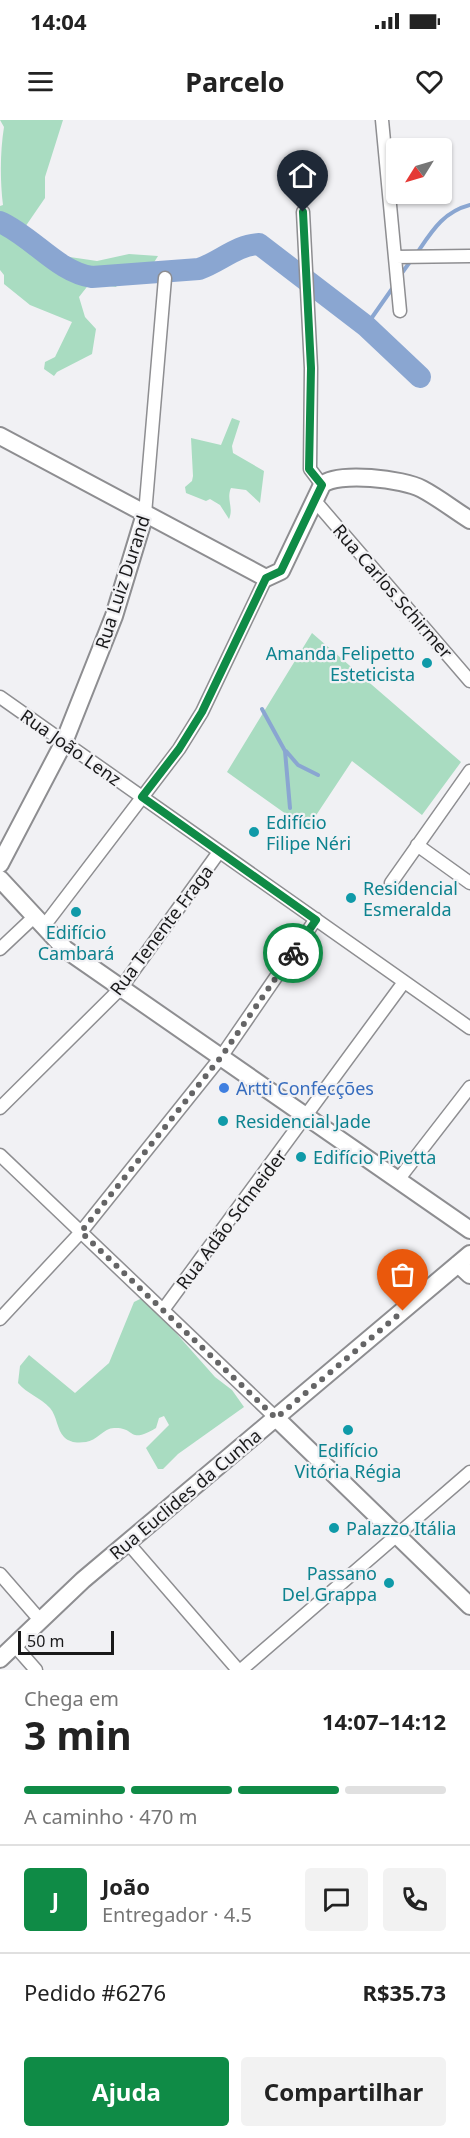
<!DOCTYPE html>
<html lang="pt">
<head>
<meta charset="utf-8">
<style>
  :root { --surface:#fff; --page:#f2f2f2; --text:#222; --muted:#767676; --line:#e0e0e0; --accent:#0f8b46 }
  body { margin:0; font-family:"Noto Sans",sans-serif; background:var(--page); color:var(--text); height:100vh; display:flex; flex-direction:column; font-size:22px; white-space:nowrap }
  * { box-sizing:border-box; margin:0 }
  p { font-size:20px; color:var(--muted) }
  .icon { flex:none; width:33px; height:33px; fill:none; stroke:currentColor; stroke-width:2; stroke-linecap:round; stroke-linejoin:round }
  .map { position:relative; height:1550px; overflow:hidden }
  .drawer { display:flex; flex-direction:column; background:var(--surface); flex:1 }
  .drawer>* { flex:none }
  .needle { width:39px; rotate:233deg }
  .fabs { position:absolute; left:386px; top:18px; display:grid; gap:12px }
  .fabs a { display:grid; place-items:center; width:66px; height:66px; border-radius:6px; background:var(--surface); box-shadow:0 2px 4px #0004; font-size:30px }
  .scale { position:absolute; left:18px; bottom:15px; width:96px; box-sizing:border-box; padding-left:6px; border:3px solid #19191a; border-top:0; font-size:16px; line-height:21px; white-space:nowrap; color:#19191a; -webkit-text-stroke:4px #f1f1f4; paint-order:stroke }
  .pin { position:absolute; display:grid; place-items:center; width:51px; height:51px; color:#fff; margin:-62px -26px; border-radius:50% 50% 50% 0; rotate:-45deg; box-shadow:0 0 6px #0007 }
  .pin .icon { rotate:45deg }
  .courier { position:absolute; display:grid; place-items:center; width:60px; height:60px; margin:-30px; border:4px solid #0f8b46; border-radius:50%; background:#fff; color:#222; box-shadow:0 2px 8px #0007 }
  .overview em { font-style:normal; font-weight:700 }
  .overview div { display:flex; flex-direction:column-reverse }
  .overview { display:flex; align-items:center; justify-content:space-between; height:102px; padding:0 24px }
  h1 { font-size:39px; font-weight:700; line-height:45px }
  .bar { display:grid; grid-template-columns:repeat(4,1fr); gap:9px 6px; align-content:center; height:72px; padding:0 24px }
  .bar i { height:8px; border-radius:4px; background:var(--line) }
  .bar .current { background:var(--accent) }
  .bar p { grid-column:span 4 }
  .line { display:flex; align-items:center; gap:15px; padding:0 24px; border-top:2px solid var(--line) }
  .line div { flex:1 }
  .round { display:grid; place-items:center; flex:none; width:63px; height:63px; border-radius:6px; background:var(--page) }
  .action { display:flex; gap:12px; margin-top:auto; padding:12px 24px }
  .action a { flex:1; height:69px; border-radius:6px; background:var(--accent); color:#fff; font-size:24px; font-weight:700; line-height:69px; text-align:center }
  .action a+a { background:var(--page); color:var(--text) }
  .status { display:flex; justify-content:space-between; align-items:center; height:42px; padding:0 30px; background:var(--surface); direction:ltr }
  .status svg { height:16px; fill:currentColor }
  header { display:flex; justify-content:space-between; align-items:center; height:78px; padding:0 24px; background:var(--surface); font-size:27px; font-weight:700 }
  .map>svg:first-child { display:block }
</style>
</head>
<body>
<div class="status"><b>14:04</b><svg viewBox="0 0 49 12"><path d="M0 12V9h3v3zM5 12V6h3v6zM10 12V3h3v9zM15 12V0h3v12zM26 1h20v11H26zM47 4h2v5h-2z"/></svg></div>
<header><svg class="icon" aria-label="menu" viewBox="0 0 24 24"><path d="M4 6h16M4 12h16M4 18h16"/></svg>Parcelo<svg class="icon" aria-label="heart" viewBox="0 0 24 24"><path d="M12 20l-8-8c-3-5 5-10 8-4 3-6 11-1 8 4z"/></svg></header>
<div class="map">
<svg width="470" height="1550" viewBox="0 0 470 1550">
  <rect width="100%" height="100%" fill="#f1f1f4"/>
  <path fill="#a9dcc1" d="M0 0H63L45 57V78L23 110 63 136 97 141 129 134 158 136 153 144 125 155 116 167 90 163 79 177 85 197 96 209 92 234 57 252 54 256 44 249 45 242 55 237 72 202 30 185 4 164V155L0 150V86L3 85C0 61 0 32 4 7Z
    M232 298 240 301 232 326 233 333 264 351 260 383 246 370 231 368C226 379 234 388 229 399L220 385 210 379 206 381 186 373 185 367 192 361 193 356 191 318 221 325Z
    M312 513 461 642 422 695 352 641 307 709 227 652Z
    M144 1177 215 1257 232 1270 244 1287 178 1334 163 1349H158L146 1328 169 1305 164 1296 159 1298 156 1308C127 1325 137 1307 114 1308 104 1308 96 1321 86 1322 78 1323 70 1323 64 1317 57 1310 57 1296 50 1288 40 1277 27 1274 18 1263L20 1246 29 1235 75 1273 109 1243 134 1182Z"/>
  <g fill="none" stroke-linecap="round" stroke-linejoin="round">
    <path stroke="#8aa6d1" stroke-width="4" d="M417 133C432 111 443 92 470 85
      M399 157 412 139
      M366 206 394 166
      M262 589 285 631 290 688
      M286 631 298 645 318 655"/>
    <path stroke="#8aa6d1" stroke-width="22" d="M0 102C32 116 59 153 92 157L199 149C220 142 236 125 259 124L366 206 420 257"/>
    <g stroke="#8e8e91" stroke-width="15">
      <path id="street" d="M382 0 400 191
        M303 92 311 248 310 349 322 365
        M395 137 470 136
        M315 381 470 561
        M145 394 165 158
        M0 577 470 908
        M417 725 470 763
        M391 763 470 651
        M44 806 179 629 202 592 266 458
        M0 829 35 796
        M0 988 121 868 219 732
        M0 1035 276 1298
        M398 1060 470 967
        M163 1190 404 862
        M0 1199 81 1112 221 937 316 799
        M128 1423 238 1550
        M0 1454 40 1500
        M15 1526 36 1550
        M241 1550 470 1352"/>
    </g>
    <g stroke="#8e8e91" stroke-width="20">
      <path id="secondary" d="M0 316 266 458 281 451 322 365C337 351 404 359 422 369 439 378 454 390 470 400
        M0 744 64 622 114 496 145 394
        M0 759 65 829 470 1110
        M458 1144 470 1155
        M276 1298 470 1486
        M0 1539 83 1460 470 1134"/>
    </g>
    <use href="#street" stroke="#fff" stroke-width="12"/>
    <use href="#secondary" stroke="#fff" stroke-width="16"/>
  </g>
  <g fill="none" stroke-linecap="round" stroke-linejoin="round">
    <path stroke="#656566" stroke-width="6" stroke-dasharray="0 10.8" d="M293 833 221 937 81 1112 276 1298 403 1191"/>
    <path stroke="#0f8b46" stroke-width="8" d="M293 833 316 800 142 677 179 629 202 592 266 458 281 451 322 365 309 349 311 248 303 92"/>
  </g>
  <g fill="#0f9aa8" stroke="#f1f1f4" stroke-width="2">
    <circle cx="427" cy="543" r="6"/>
    <circle cx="254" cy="712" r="6"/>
    <circle cx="351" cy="778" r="6"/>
    <circle cx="76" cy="792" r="6"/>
    <circle cx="223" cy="1001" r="6"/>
    <circle cx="301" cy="1037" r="6"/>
    <circle cx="348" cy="1310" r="6"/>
    <circle cx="334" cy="1408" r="6"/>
    <circle cx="389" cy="1463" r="6"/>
  </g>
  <circle fill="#3f7fe0" stroke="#f1f1f4" stroke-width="2" cx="224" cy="968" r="6"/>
  <g text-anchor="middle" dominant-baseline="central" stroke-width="4.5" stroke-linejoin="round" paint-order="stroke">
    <g font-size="18" fill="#19191a" stroke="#f1f1f4">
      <text transform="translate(122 462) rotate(-72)">Rua Luiz Durand</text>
      <text transform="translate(393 471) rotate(49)">Rua Carlos Schirmer</text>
      <text transform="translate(71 627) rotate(35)">Rua João Lenz</text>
      <text transform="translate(161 810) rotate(-53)">Rua Tenente Fraga</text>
      <text transform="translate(231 1099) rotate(-53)">Rua Adão Schneider</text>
      <text transform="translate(185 1374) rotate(-40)">Rua Euclides da Cunha</text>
    </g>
    <g font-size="18" fill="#0d838f" stroke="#f1f1f4" text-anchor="start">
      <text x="415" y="533" text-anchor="end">Amanda Felipetto<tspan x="415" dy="21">Esteticista</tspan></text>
      <text x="266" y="702">Edifício<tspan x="266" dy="21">Filipe Néri</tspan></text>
      <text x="363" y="768">Residencial<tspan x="363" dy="21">Esmeralda</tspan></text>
      <text x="76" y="812" text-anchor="middle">Edifício<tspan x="76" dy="21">Cambará</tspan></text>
      <text x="235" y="1001">Residencial Jade</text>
      <text x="313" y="1037">Edifício Pivetta</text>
      <text x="348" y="1330" text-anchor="middle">Edifício<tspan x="348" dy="21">Vitória Régia</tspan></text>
      <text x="346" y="1408">Palazzo Itália</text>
      <text x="377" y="1453" text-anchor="end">Passano<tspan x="377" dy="21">Del Grappa</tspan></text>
    </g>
    <g font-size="18" fill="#366cbe" stroke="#f1f1f4" text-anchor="start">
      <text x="236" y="968">Artti Confecções</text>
    </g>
  </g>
</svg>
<div class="fabs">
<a><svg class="needle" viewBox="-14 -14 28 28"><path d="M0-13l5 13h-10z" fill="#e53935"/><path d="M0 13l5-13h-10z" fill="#767676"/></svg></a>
</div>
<div class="scale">50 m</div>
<div class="pin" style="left:403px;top:1191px;background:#ea580c"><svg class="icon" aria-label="bag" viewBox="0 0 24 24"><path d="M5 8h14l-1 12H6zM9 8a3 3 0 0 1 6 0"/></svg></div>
<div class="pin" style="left:303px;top:92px;background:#1f2937"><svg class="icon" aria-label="home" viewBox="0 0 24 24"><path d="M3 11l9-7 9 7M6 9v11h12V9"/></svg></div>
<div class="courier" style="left:293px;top:833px"><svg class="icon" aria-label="bike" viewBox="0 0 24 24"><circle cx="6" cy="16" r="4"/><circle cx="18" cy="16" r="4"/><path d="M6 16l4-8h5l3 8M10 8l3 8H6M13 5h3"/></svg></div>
</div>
<section class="drawer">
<div class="overview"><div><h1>3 min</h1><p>Chega em</p></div><em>14:07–14:12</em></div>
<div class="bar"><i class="current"></i><i class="current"></i><i class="current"></i><i></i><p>A caminho · 470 m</p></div>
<div class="line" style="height:108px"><b class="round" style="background:var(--accent);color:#fff">J</b><div><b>João</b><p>Entregador · 4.5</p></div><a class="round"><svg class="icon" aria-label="chat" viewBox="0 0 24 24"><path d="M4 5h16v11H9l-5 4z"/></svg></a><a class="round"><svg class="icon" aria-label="phone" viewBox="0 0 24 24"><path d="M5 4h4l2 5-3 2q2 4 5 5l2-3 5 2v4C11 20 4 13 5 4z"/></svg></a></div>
<div class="line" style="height:78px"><div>Pedido #6276</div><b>R$35.73</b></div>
<div class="action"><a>Ajuda</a><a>Compartilhar</a></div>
</section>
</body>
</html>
